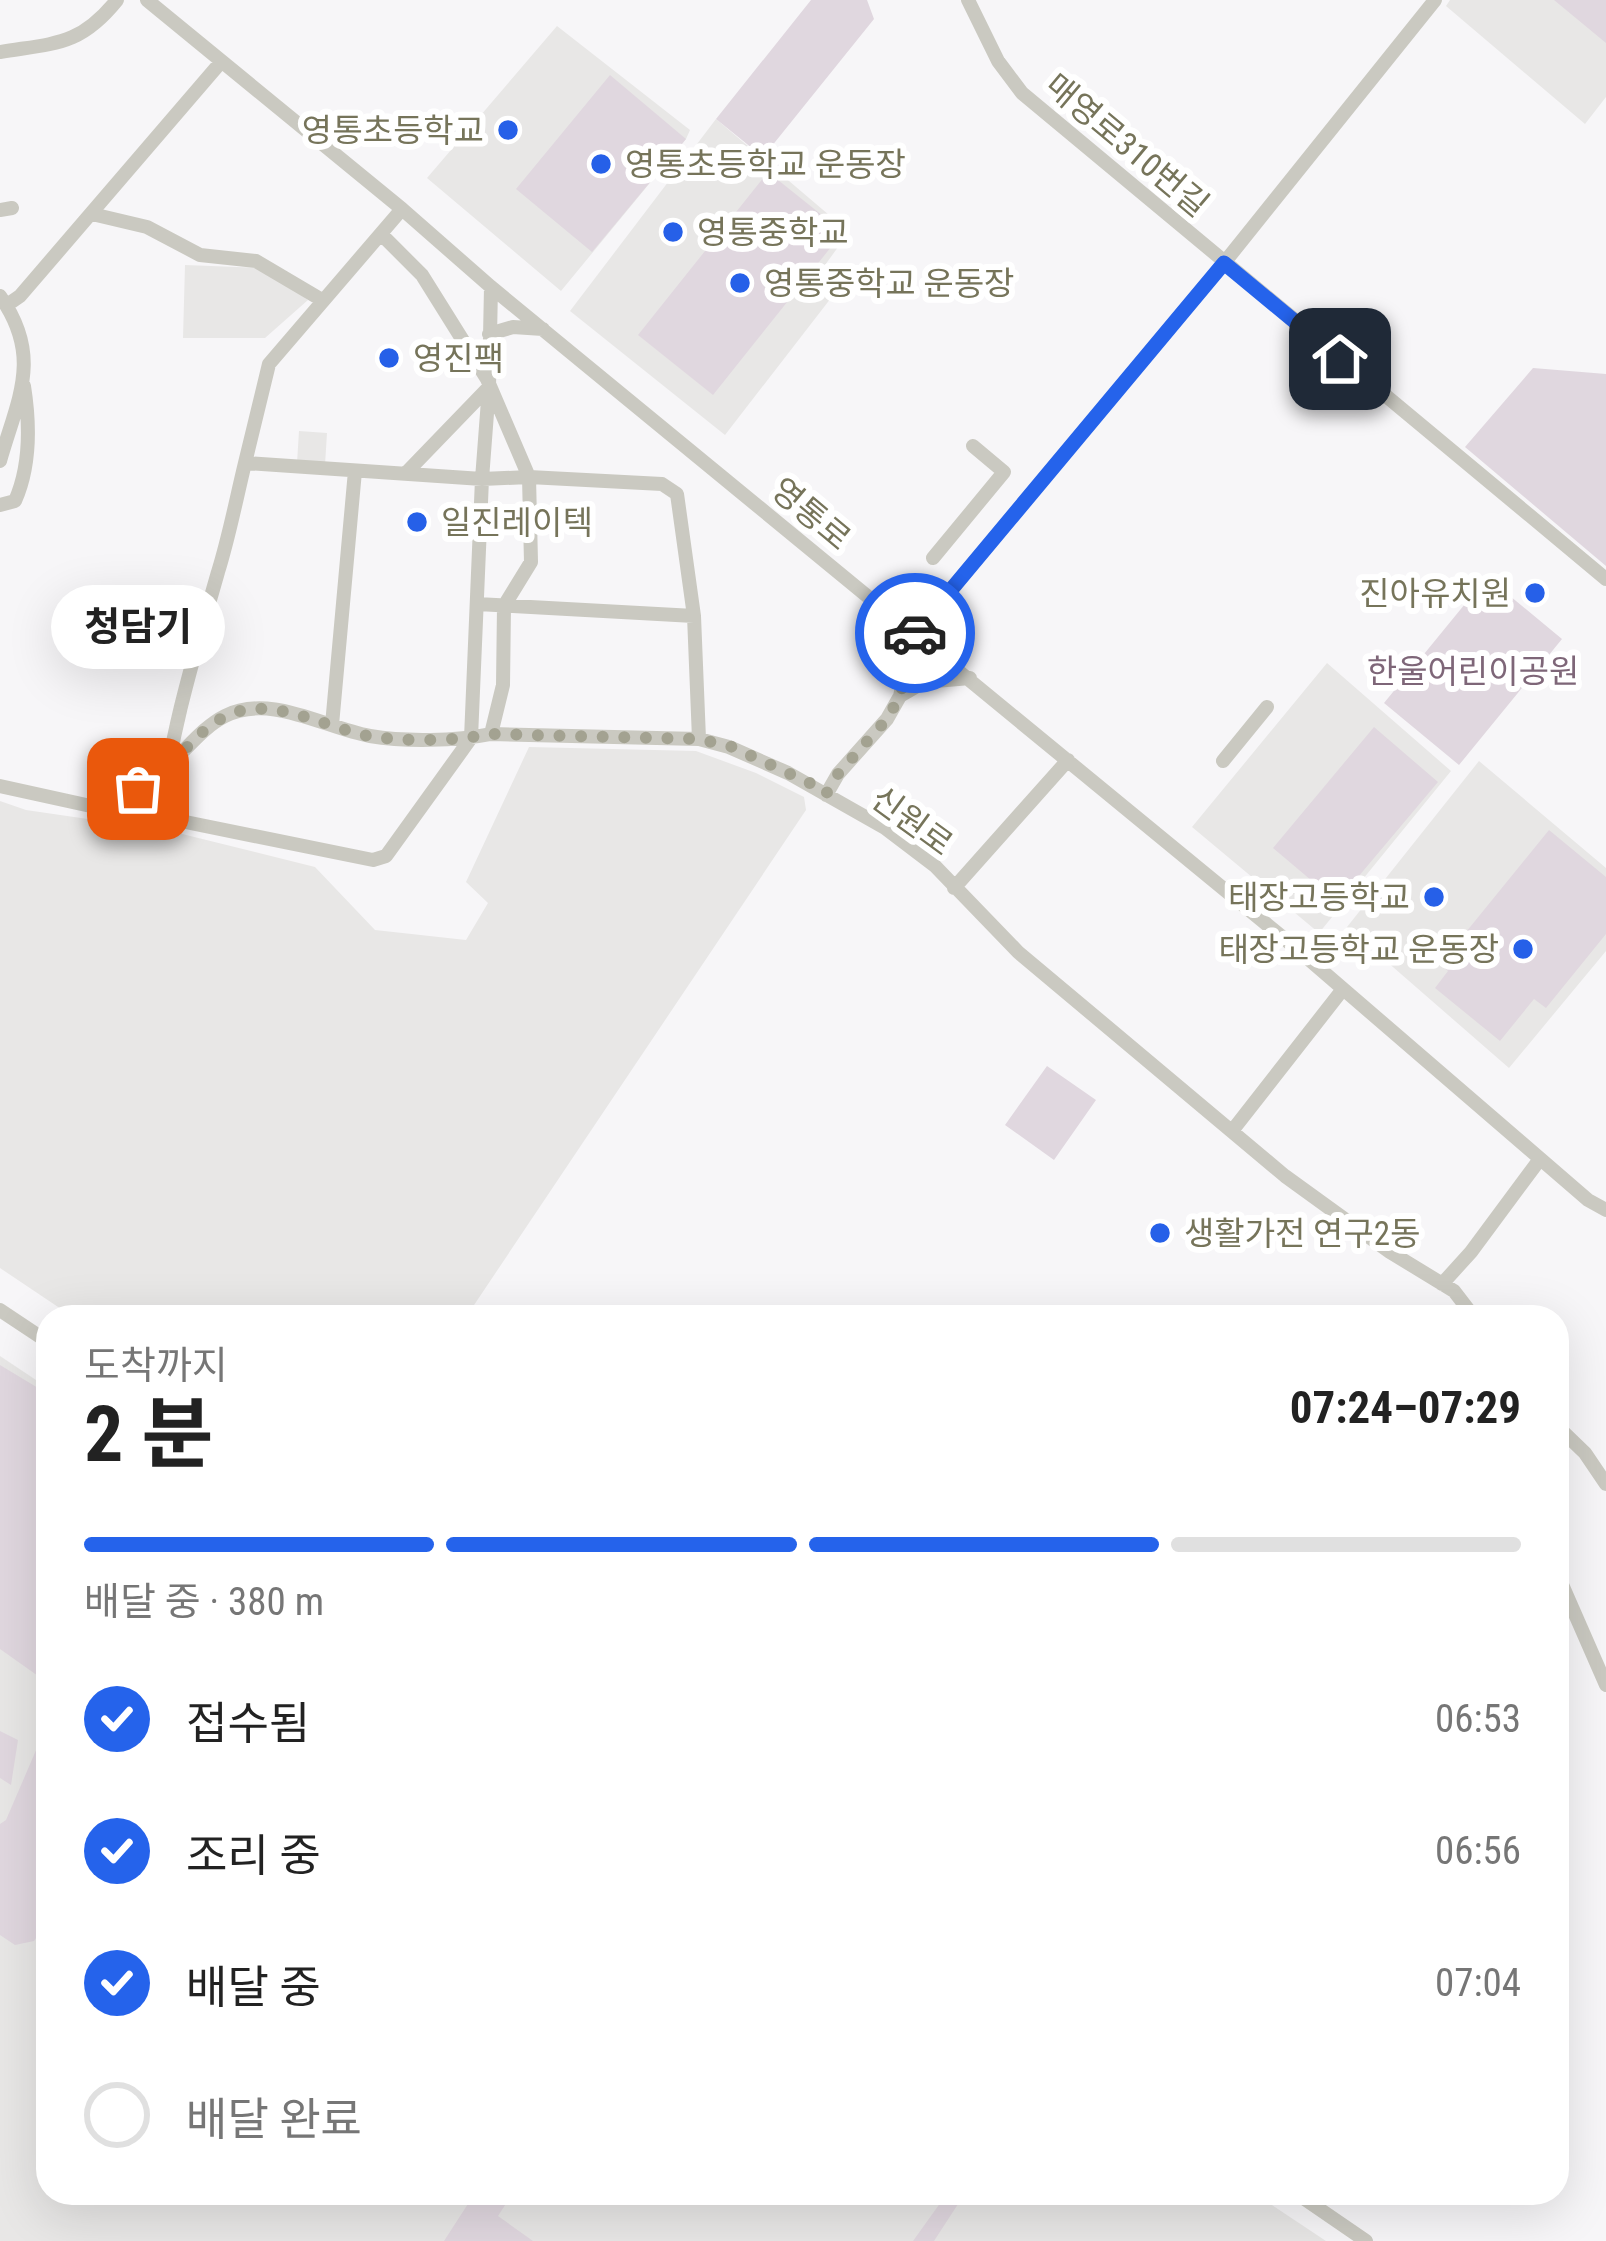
<!DOCTYPE html>
<html lang="ko">
<head>
<meta charset="utf-8">
<style>
  :root { --surface:#fff; --page:#f2f2f2; --text:#222; --muted:#767676; --line:#e0e0e0; --accent:#2563eb }
  body { margin:0; font-family:"Roboto Condensed","Noto Sans KR",sans-serif; background:var(--page); color:var(--text); height:100vh; display:flex; flex-direction:column; font-size:45px; white-space:nowrap }
  * { box-sizing:border-box; margin:0 }
  p { font-size:39px; color:var(--muted) }
  .icon { flex:none; width:66px; height:66px; fill:none; stroke:currentColor; stroke-width:2; stroke-linecap:round; stroke-linejoin:round }
  .map { position:relative; flex:1; overflow:hidden }
  .side { position:absolute; left:36px; top:1305px; width:1533px; height:900px; display:flex; flex-direction:column; background:var(--surface); border-radius:36px; box-shadow:0 12px 48px #0002 }
  .side>* { flex:none }
  .pin { position:absolute; display:grid; place-items:center; width:102px; height:102px; color:#fff; margin:-51px; border-radius:24px; box-shadow:0 6px 18px #0006 }
  .courier { position:absolute; display:grid; place-items:center; width:120px; height:120px; margin:-60px; border:9px solid #2563eb; border-radius:50%; background:#fff; color:#222; box-shadow:0 3px 15px #0007 }
  .bubble { position:absolute; height:84px; border-radius:42px; background:var(--surface); box-shadow:0 12px 48px #0002; font-size:39px; font-weight:700; line-height:84px; text-align:center }
  .overview em { font-style:normal; font-weight:700 }
  .overview div { display:flex; flex-direction:column-reverse }
  .overview { display:flex; align-items:center; justify-content:space-between; height:204px; padding:0 48px }
  h1 { font-size:78px; font-weight:700; line-height:90px }
  .bar { display:grid; grid-template-columns:repeat(4,1fr); gap:18px 12px; align-content:center; height:144px; padding:0 48px }
  .bar i { height:15px; border-radius:9px; background:var(--line) }
  .bar .selected { background:var(--accent) }
  .bar p { grid-column:span 4 }
  ol { padding:0 48px; list-style:none }
  li { display:flex; align-items:center; gap:36px; height:132px }
  li p { margin-inline-start:auto }
  li .icon { padding:12px; border-radius:50%; background:var(--accent); color:#fff; stroke-width:4 }
  li:last-child { color:var(--muted) }
  li i { width:66px; height:66px; border:6px solid var(--line); border-radius:50% }
  .map>svg:first-child { display:block }
</style>
</head>
<body>
<div class="map">
<svg width="1606" height="2241" viewBox="0 0 1606 2241">
  <rect width="100%" height="100%" fill="#f7f6f8"/>
  <path fill="#e8e7e6" d="M1450 0H1606V97L1585 124 1446 6Z
    M557 26 690 130 686 139 561 291 427 178Z
    M716 119 849 232 812 283 831 298 725 435 570 311Z
    M185 265 262 268 308 300 265 338H183Z
    M299 431 327 433 325 465 297 463Z
    M1327 663 1451 771 1319 933 1192 827Z
    M529 747 696 751 756 773 804 797 806 810 466 1317H73L0 1268V801L26 810 170 831 315 867 375 930 466 940 488 903 466 882Z
    M1479 761 1606 868V951L1509 1068 1347 927Z
    M0 1356 48 1388V2193H1254L1326 2241H0Z"/>
  <path fill="#e0d7df" d="M811 0H867L874 19 763 157 716 119Z
    M1554 0H1606V43Z
    M610 75 686 139 592 252 516 189Z
    M768 172 843 232 713 395 638 335Z
    M1533 368 1606 374V566L1465 447Z
    M1487 577 1562 639 1459 765 1384 703Z
    M1374 727 1438 782 1337 902 1273 848Z
    M1549 830 1606 877V934L1546 1008 1534 999 1500 1041 1435 988 1448 971 1440 964Z
    M1047 1066 1096 1100 1054 1160 1005 1125Z
    M0 1365 48 1394V1683L0 1649Z
    M0 1731 18 1740 11 1785 0 1778Z
    M48 1738V1921L34 1941 15 1945 0 1935V1824L6 1820 40 1741Z
    M475 2193H513L498 2216 533 2241H444Z
    M946 2195H956L960 2201 934 2241H913Z"/>
  <g fill="none" stroke-linecap="round" stroke-linejoin="round">
    <path stroke="#cac9c1" stroke-width="14" d="M147 0 402 209 491 287 1298 950 1588 1200 1606 1210
      M968 0 998 61 1022 93 1606 579
      M0 52C55 43 80 46 117 0
      M402 209 269 364 245 463 482 479 529 477 662 484 677 494 694 616 699 739
      M0 210 12 208
      M92 214 147 227 200 255 256 261 322 300
      M382 235 422 275 487 379 529 477 531 562 504 606 503 685 491 734
      M0 296C43 357 18 398 0 461
      M7 305 20 296 221 62
      M489 334 513 327 543 329
      M405 474 489 387
      M0 505 15 501C31 465 30 424 24 386
      M933 558 1004 472 973 446
      M477 604 694 616
      M900 696 924 682 970 678
      M332 725 355 471
      M1223 761 1267 707
      M0 786 109 810C129 796 150 782 169 765 187 749 203 727 225 716 270 693 325 728 370 736 405 742 456 741 491 734L699 739 729 747 788 773 885 828 935 866 1018 952 1285 1176 1390 1252 1454 1291 1474 1317
      M826 795 838 774 887 719 900 696 914 634 1224 263 1435 0
      M109 810 161 817 373 860 386 856 471 738 482 479 489 387 491 287
      M161 817C170 733 195 653 218 572 229 537 236 500 245 463
      M954 888 1068 760
      M1232 1131 1343 989
      M1442 1284 1471 1252 1540 1159
      M0 1310 48 1342
      M1557 1426 1585 1453 1606 1484
      M1557 1573 1606 1685
      M1296 2193 1366 2241"/>
  </g>
  <g fill="none" stroke-linecap="round" stroke-linejoin="round">
    <path stroke="#a3a291" stroke-width="12" stroke-dasharray="0 21.6" d="M138 789C148 782 158 775 168 766 186 750 202 728 224 717 270 693 324 728 369 736 405 742 456 741 491 734L698 739 730 746 814 785 826 794 838 774 887 719 900 696 915 633"/>
    <path stroke="#2563eb" stroke-width="15" d="M915 633 1224 263 1340 359"/>
  </g>
  <g fill="#2660e8" stroke="#fff" stroke-width="4.5">
    <circle cx="508" cy="130" r="12"/>
    <circle cx="601" cy="164" r="12"/>
    <circle cx="673" cy="232" r="12"/>
    <circle cx="740" cy="283" r="12"/>
    <circle cx="389" cy="358" r="12"/>
    <circle cx="417" cy="522" r="12"/>
    <circle cx="1535" cy="593" r="12"/>
    <circle cx="1434" cy="897" r="12"/>
    <circle cx="1523" cy="949" r="12"/>
    <circle cx="1160" cy="1233" r="12"/>
  </g>
  <g text-anchor="middle" dominant-baseline="central" stroke-width="12" stroke-linejoin="round" paint-order="stroke">
    <g font-size="33" fill="#76745a" stroke="#fff" text-anchor="start">
      <text x="484" y="130" text-anchor="end">영통초등학교</text>
      <text x="625" y="164">영통초등학교 운동장</text>
      <text x="697" y="232">영통중학교</text>
      <text x="764" y="283">영통중학교 운동장</text>
      <text x="413" y="358">영진팩</text>
      <text x="441" y="522">일진레이텍</text>
      <text x="1511" y="593" text-anchor="end">진아유치원</text>
      <text x="1410" y="897" text-anchor="end">태장고등학교</text>
      <text x="1499" y="949" text-anchor="end">태장고등학교 운동장</text>
      <text x="1184" y="1233">생활가전 연구2동</text>
    </g>
    <g font-size="33" fill="#76745a" stroke="#fff">
      <text transform="translate(1127 145) rotate(40)">매영로310번길</text>
      <text transform="translate(811 514) rotate(40)">영통로</text>
      <text transform="translate(912 821) rotate(36)">신원로</text>
    </g>
    <g font-size="33" fill="#7e6678" stroke="#fff">
      <text x="1473" y="671">한울어린이공원</text>
    </g>
  </g>
</svg>
<div class="pin" style="left:138px;top:789px;background:#ea580c"><svg class="icon" aria-label="bag" viewBox="0 0 24 24"><path d="M5 8h14l-1 12H6zM9 8a3 3 0 0 1 6 0"/></svg></div>
<div class="pin" style="left:1340px;top:359px;background:#1f2937"><svg class="icon" aria-label="home" viewBox="0 0 24 24"><path d="M3 11l9-7 9 7M6 9v11h12V9"/></svg></div>
<div class="courier" style="left:915px;top:633px"><svg class="icon" aria-label="car" viewBox="0 0 24 24"><path d="M5 17H2v-5l4-1 3-4h7l3 4 3 1v5h-3M9 17h6M6 11h13"/><circle cx="7" cy="17" r="2"/><circle cx="17" cy="17" r="2"/></svg></div>
<div class="bubble" style="left:51px;top:585px;width:174px">청담기</div>
<section class="side">
<div class="overview"><div><h1>2 분</h1><p>도착까지</p></div><em>07:24–07:29</em></div>
<div class="bar"><i class="selected"></i><i class="selected"></i><i class="selected"></i><i></i><p>배달 중 · 380 m</p></div>
<ol>
<li><svg class="icon" aria-label="check" viewBox="0 0 24 24"><path d="M5 12l5 5 9-10"/></svg>접수됨<p>06:53</p></li>
<li><svg class="icon" aria-label="check" viewBox="0 0 24 24"><path d="M5 12l5 5 9-10"/></svg>조리 중<p>06:56</p></li>
<li><svg class="icon" aria-label="check" viewBox="0 0 24 24"><path d="M5 12l5 5 9-10"/></svg>배달 중<p>07:04</p></li>
<li><i></i>배달 완료</li>
</ol>
</section>
</div>
</body>
</html>
